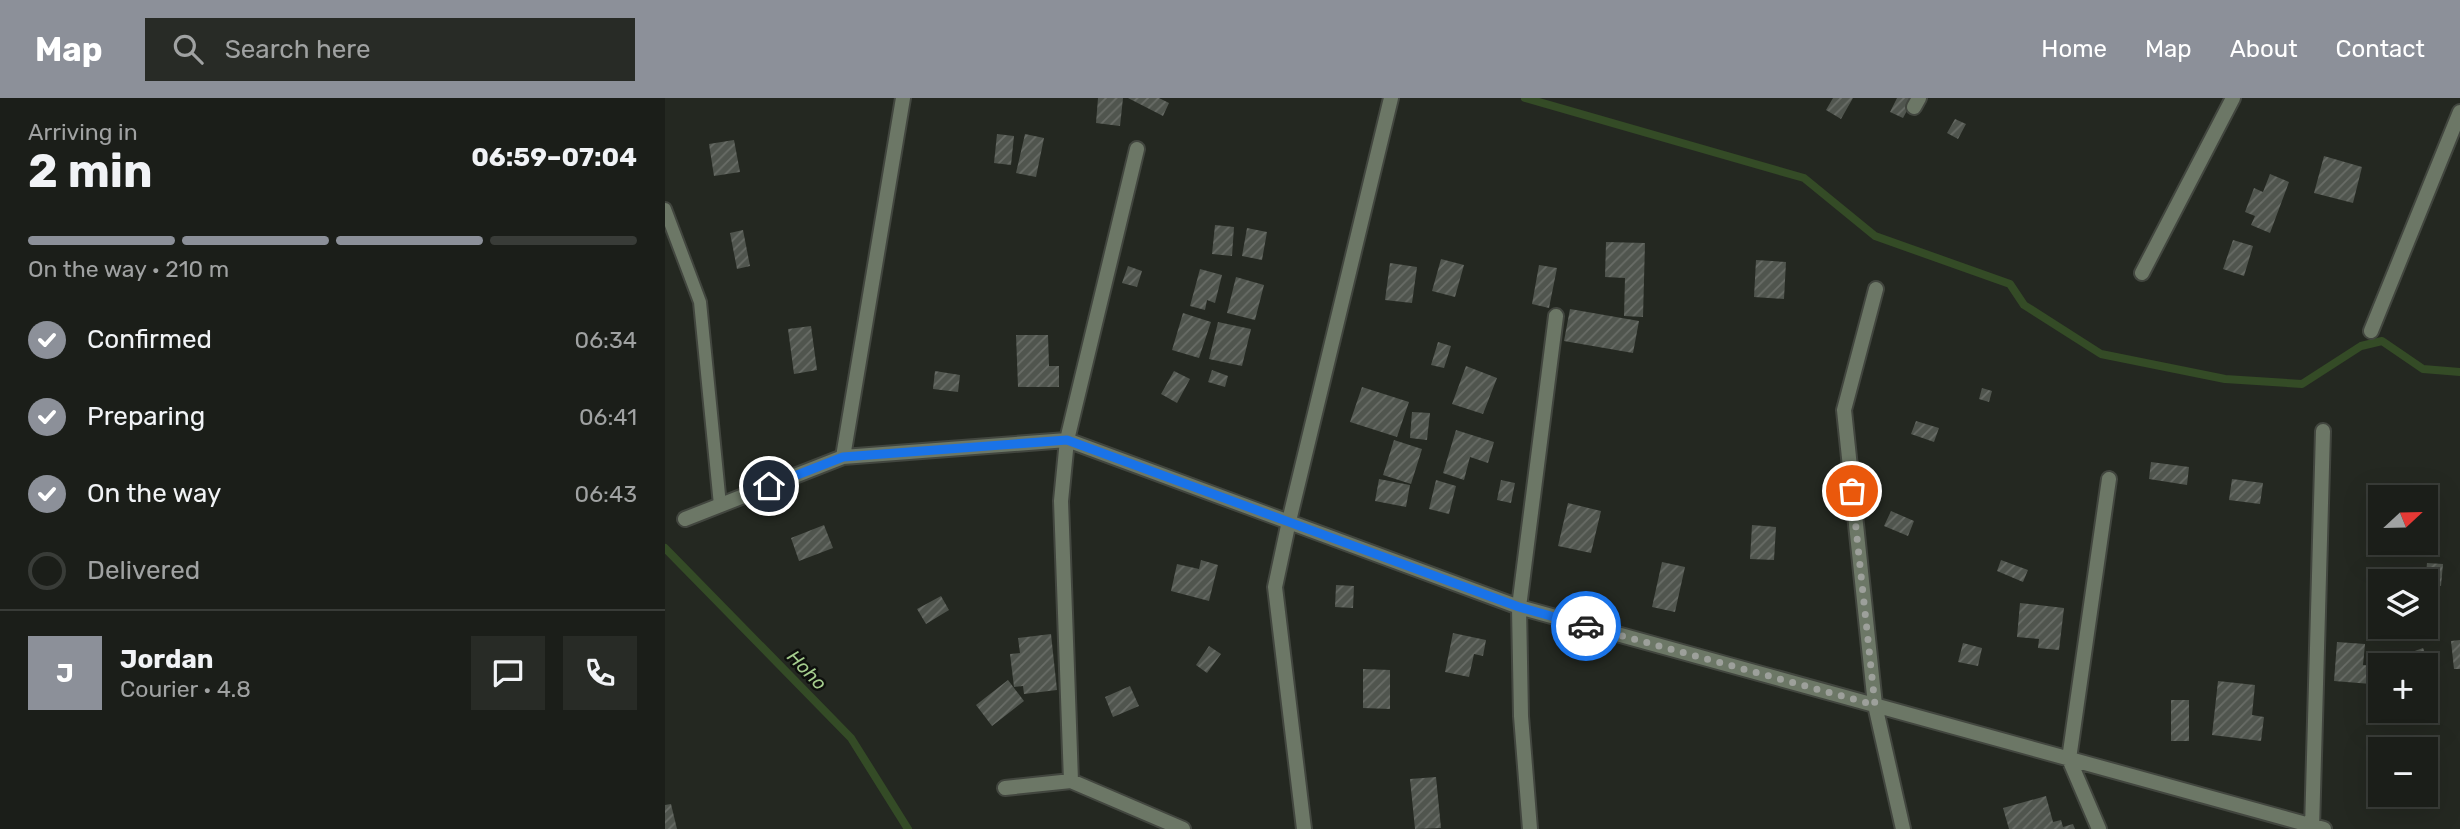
<!DOCTYPE html>
<html lang="en">
<head>
<meta charset="utf-8">
<style>
  :root { --surface:#1b1e19; --page:#282b26; --text:#f1f3f6; --muted:#a0a2a2; --line:#393c38; --accent:#8c9099 }
  body { margin:0; font-family:Rubik,sans-serif; background:var(--page); color:var(--text); height:100vh; display:flex; flex-direction:column; font-size:26px; white-space:nowrap }
  * { box-sizing:border-box; margin:0 }
  p { font-size:23px; color:var(--muted) }
  .icon { flex:none; width:38px; height:38px; fill:none; stroke:currentColor; stroke-width:2; stroke-linecap:round; stroke-linejoin:round }
  .map { position:relative; flex:1; overflow:hidden }
  .drawer { display:flex; flex-direction:column; background:var(--surface); width:665px }
  .drawer>* { flex:none }
  .needle { width:46px; rotate:68deg }
  .controls { position:absolute; left:1703px; top:387px; display:grid; gap:14px }
  .controls a { display:grid; place-items:center; width:70px; height:70px; border-radius:0px; background:var(--surface); box-shadow:0 7px 28px #0002,0 0 0 2px var(--line); font-size:35px }
  .pin { position:absolute; display:grid; place-items:center; width:60px; height:60px; color:#fff; margin:-30px; border:4px solid #fff; border-radius:50%; box-shadow:0 2px 7px #0007 }
  .courier { position:absolute; display:grid; place-items:center; width:70px; height:70px; margin:-35px; border:5px solid #1a73e8; border-radius:50%; background:#fff; color:#222; box-shadow:0 2px 9px #0007 }
  .summary em { font-style:normal; font-weight:700 }
  .summary div { display:flex; flex-direction:column-reverse }
  .summary { display:flex; align-items:center; justify-content:space-between; height:119px; padding:0 28px }
  h1 { font-size:46px; font-weight:700; line-height:52px }
  .bar { display:grid; grid-template-columns:repeat(4,1fr); gap:10px 7px; align-content:center; height:84px; padding:0 28px }
  .bar i { height:9px; border-radius:5px; background:var(--line) }
  .bar .active { background:var(--accent) }
  .bar p { grid-column:span 4 }
  .line { display:flex; align-items:center; gap:18px; padding:0 28px; border-top:2px solid var(--line) }
  .line div { flex:1 }
  .round { display:grid; place-items:center; flex:none; width:74px; height:74px; border-radius:0px; background:var(--page) }
  ol { padding:0 28px; list-style:none }
  li { display:flex; align-items:center; gap:21px; height:77px }
  li p { margin-inline-start:auto }
  li .icon { padding:7px; border-radius:50%; background:var(--accent); color:#fff; stroke-width:4 }
  li:last-child { color:var(--muted) }
  li i { width:38px; height:38px; border:4px solid var(--line); border-radius:50% }
  header { display:flex; align-items:center; gap:42px; box-sizing:border-box; height:98px; padding:0 35px; background:var(--accent); color:#fff }
  header strong { font-size:33px }
  nav { display:flex; gap:38px; margin-inline-start:auto; font-size:24px }
  .search { width:490px; height:63px; background:var(--page); display:flex; align-items:center; gap:18px; box-sizing:border-box; padding:0 24px; border-radius:0px; color:var(--muted); font-size:26px }
  main { display:flex; flex:1; min-height:0 }
  .map>svg:first-child { display:block }
</style>
</head>
<body>
<header>
<strong>Map</strong>
<div class="search"><svg class="icon" aria-label="search" viewBox="0 0 24 24"><circle cx="10" cy="10" r="6"/><path d="M15 15l6 6"/></svg>Search here</div>
<nav><a>Home</a><a>Map</a><a>About</a><a>Contact</a></nav>
</header>
<main>
<section class="drawer">
<div class="summary"><div><h1>2 min</h1><p>Arriving in</p></div><em>06:59–07:04</em></div>
<div class="bar"><i class="active"></i><i class="active"></i><i class="active"></i><i></i><p>On the way · 210 m</p></div>
<ol>
<li><svg class="icon" aria-label="check" viewBox="0 0 24 24"><path d="M5 12l5 5 9-10"/></svg>Confirmed<p>06:34</p></li>
<li><svg class="icon" aria-label="check" viewBox="0 0 24 24"><path d="M5 12l5 5 9-10"/></svg>Preparing<p>06:41</p></li>
<li><svg class="icon" aria-label="check" viewBox="0 0 24 24"><path d="M5 12l5 5 9-10"/></svg>On the way<p>06:43</p></li>
<li><i></i>Delivered</li>
</ol>
<div class="line" style="height:126px"><b class="round" style="background:var(--accent);color:#fff">J</b><div><b>Jordan</b><p>Courier · 4.8</p></div><a class="round"><svg class="icon" aria-label="chat" viewBox="0 0 24 24"><path d="M4 5h16v11H9l-5 4z"/></svg></a><a class="round"><svg class="icon" aria-label="phone" viewBox="0 0 24 24"><path d="M5 4h4l2 5-3 2q2 4 5 5l2-3 5 2v4C11 20 4 13 5 4z"/></svg></a></div>
</section>
<div class="map">
<svg width="1795" height="731" viewBox="0 0 1795 731">
  <defs>
    <pattern id="building-hatch" width="6" height="6" patternUnits="userSpaceOnUse" patternTransform="scale(1.75)"><rect width="6" height="6" fill="#50554e"/><path d="M-1 1l2-2M0 6l6-6M5 7l2-2" fill="none" stroke="#696d67"/></pattern>
  </defs>
  <rect width="100%" height="100%" fill="#242821"/>
  <g fill="none" stroke-linecap="round" stroke-linejoin="round">
    <path stroke="#344b26" stroke-width="8" d="M860 0 1139 80 1210 138 1345 186 1359 207 1436 256 1560 281 1637 286 1696 248 1717 243 1758 271 1795 274
      M0 450 186 640 243 731"/>
  </g>
  <path fill="url(#building-hatch)" d="M433 0H458L455 28 431 25Z
    M463 0H494L504 5 498 18Z
    M1168 0H1188L1176 21 1161 12Z
    M1232 0H1249L1238 20 1225 14Z
    M1290 21 1301 26 1293 41 1282 35Z
    M332 36 349 38 346 67 329 65Z
    M360 36 379 40 371 79 351 75Z
    M69 42 75 74 49 78 44 46Z
    M1659 58 1697 69 1688 105 1649 95Z
    M1605 76 1624 84 1605 135 1586 127 1590 118 1580 114 1589 90 1598 94Z
    M550 127 569 129 567 158 547 156Z
    M582 130 602 134 597 162 577 158Z
    M78 132 85 168 72 171 65 135Z
    M1568 142 1588 148 1579 178 1558 171Z
    M941 144 980 145 978 219 959 218 960 180 940 179Z
    M776 161 799 167 790 199 767 193Z
    M1091 162 1121 164 1119 201 1089 199Z
    M725 165 752 169 747 205 720 202Z
    M874 167 892 170 884 210 867 206Z
    M463 168 477 173 472 189 457 185Z
    M535 171 557 177 550 205 542 202 540 212 525 208Z
    M571 179 599 187 590 222 562 215Z
    M905 211 974 223 968 255 899 243Z
    M518 215 546 224 534 260 507 252Z
    M553 224 586 231 577 268 544 261Z
    M146 228 152 272 129 276 123 231Z
    M351 237H383L384 268H394V289H353Z
    M773 244 786 248 779 270 766 267Z
    M801 268 832 280 818 316 787 306Z
    M547 272 563 278 560 289 543 284Z
    M270 273 295 277 293 294 268 291Z
    M509 273 525 281 512 305 496 296Z
    M697 289 744 304 732 339 685 324Z
    M1317 290 1327 293 1324 304 1314 301Z
    M747 314 765 315 762 342 745 340Z
    M1251 323 1274 330 1269 344 1246 336Z
    M791 332 829 344 823 365 805 359 799 382 778 375Z
    M729 342 757 351 746 386 718 377Z
    M1486 364 1524 369 1522 387 1484 381Z
    M714 381 745 387 741 409 710 403Z
    M1567 381 1598 385 1595 406 1564 402Z
    M771 382 791 388 784 416 764 411Z
    M836 382 850 385 846 405 832 402Z
    M903 405 936 413 926 455 893 448Z
    M1226 413 1249 423 1243 438 1219 428Z
    M159 427 168 450 134 463 126 440Z
    M1087 427 1111 429 1109 462 1085 461Z
    M536 462 553 467 544 503 506 493 512 466 534 471Z
    M1336 462 1363 472 1358 484 1332 473Z
    M997 464 1020 469 1010 514 987 509Z
    M1762 465 1778 466 1776 488 1760 486Z
    M671 487 689 488 688 510 670 509Z
    M276 498 284 512 261 526 252 511Z
    M1355 505 1399 510 1394 552 1373 550 1374 541 1352 539Z
    M788 535 821 542 818 558 809 556 804 579 780 574Z
    M386 536 392 592 359 596 358 588 349 589 345 556 355 555 353 540Z
    M1795 542V571H1789L1786 543Z
    M1672 544 1700 546 1698 567 1708 568 1706 586 1669 583Z
    M1298 545 1317 550 1313 568 1293 564Z
    M544 548 556 556 542 575 531 567Z
    M1758 550 1764 565 1753 567 1747 554Z
    M698 571 725 572V611L698 610Z
    M343 582 359 603 327 628 311 607Z
    M1553 583 1590 587 1587 617 1599 619 1596 643 1547 637Z
    M465 588 474 608 448 619 440 599Z
    M1506 602H1524V643H1506Z
    M771 679 776 730 750 731 745 681Z
    M1381 698 1388 724 1396 722 1398 729 1408 726 1410 731H1344L1338 710Z
    M6 706 12 731H0V707Z"/>
  <g fill="none" stroke-linecap="round" stroke-linejoin="round">
    <g stroke="#42463f" stroke-width="16">
      <path id="service" d="M0 111 35 204 55 407"/>
    </g>
    <g stroke="#42463f" stroke-width="18">
      <path id="minor" d="M1249 9 1254 0
        M1477 175 1568 0
        M1211 191 1179 312 1210 607 1238 731
        M1706 233 1795 14
        M178 359 238 0
        M20 421 178 359 402 342 854 509 1659 731
        M406 683 396 403 402 342 472 51
        M340 690 406 683 518 731
        M639 731 610 489 624 423 726 0
        M865 731 856 618 854 509 891 218
        M1434 731 1404 661 1444 381
        M1647 731 1658 333"/>
    </g>
    <use href="#service" stroke="#6c7766" stroke-width="12"/>
    <use href="#minor" stroke="#6c7766" stroke-width="14"/>
  </g>
  <g fill="none" stroke-linecap="round" stroke-linejoin="round">
    <path stroke="#9da09b" stroke-width="7" stroke-dasharray="0 12.6" d="M921 528 1210 607 1187 393"/>
    <path stroke="#1a73e8" stroke-width="9" d="M104 388 178 359 402 342 854 509 921 528"/>
  </g>
  <g text-anchor="middle" dominant-baseline="central" stroke-width="5" stroke-linejoin="round" paint-order="stroke">
    <g font-size="19" font-style="italic" fill="#a4cc8d" stroke="#0e100d">
      <text transform="translate(142 572) rotate(46)">Hoho</text>
    </g>
  </g>
</svg>
<div class="controls">
<a><svg class="needle" viewBox="-14 -14 28 28"><path d="M0-13l5 13h-10z" fill="#e53935"/><path d="M0 13l5-13h-10z" fill="#a0a2a2"/></svg></a>
<a><svg class="icon" aria-label="layers" viewBox="0 0 24 24"><path d="M12 4l9 5-9 5-9-5zM3 14l9 5 9-5"/></svg></a>
<a>+</a>
<a>−</a>
</div>
<div class="pin" style="left:1187px;top:393px;background:#ea580c"><svg class="icon" aria-label="bag" viewBox="0 0 24 24"><path d="M5 8h14l-1 12H6zM9 8a3 3 0 0 1 6 0"/></svg></div>
<div class="pin" style="left:104px;top:388px;background:#1f2937"><svg class="icon" aria-label="home" viewBox="0 0 24 24"><path d="M3 11l9-7 9 7M6 9v11h12V9"/></svg></div>
<div class="courier" style="left:921px;top:528px"><svg class="icon" aria-label="car" viewBox="0 0 24 24"><path d="M5 17H2v-5l4-1 3-4h7l3 4 3 1v5h-3M9 17h6M6 11h13"/><circle cx="7" cy="17" r="2"/><circle cx="17" cy="17" r="2"/></svg></div>
</div>
</main>
</body>
</html>
